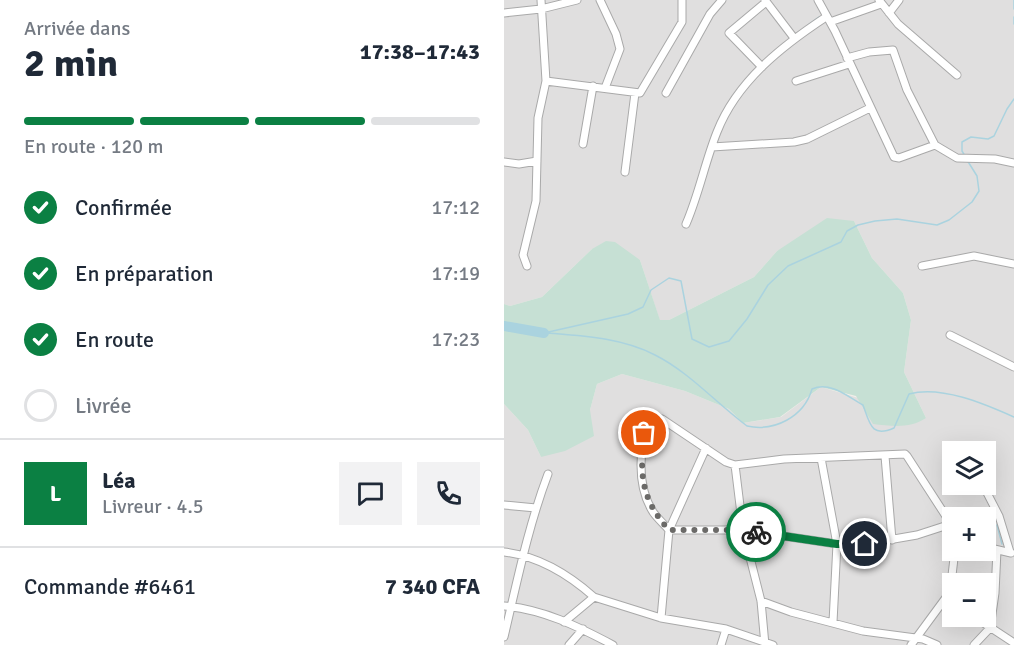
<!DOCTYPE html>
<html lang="fr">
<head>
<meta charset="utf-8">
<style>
  :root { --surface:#fff; --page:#f2f2f3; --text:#1f2937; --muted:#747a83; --line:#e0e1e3; --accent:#0b8043 }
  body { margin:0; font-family:Signika,sans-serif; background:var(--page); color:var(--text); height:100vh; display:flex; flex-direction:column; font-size:22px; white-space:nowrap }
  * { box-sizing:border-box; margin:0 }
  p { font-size:20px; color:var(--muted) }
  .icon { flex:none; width:33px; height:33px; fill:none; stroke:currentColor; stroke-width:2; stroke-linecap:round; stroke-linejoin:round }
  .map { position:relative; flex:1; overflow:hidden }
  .sheet { display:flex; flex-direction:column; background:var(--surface); width:504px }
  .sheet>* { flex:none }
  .controls { position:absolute; left:438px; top:441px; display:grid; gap:12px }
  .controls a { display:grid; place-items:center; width:54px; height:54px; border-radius:0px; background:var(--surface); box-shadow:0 6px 24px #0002; font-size:30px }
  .pin { position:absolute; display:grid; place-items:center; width:51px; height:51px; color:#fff; margin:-26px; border:3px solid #fff; border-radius:50%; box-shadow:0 2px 6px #0007 }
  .courier { position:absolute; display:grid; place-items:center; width:60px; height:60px; margin:-30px; border:4px solid #0b8043; border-radius:50%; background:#fff; color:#222; box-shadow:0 2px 8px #0007 }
  .overview em { font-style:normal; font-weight:700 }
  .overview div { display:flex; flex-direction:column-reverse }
  .overview { display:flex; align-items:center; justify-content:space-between; height:102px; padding:0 24px }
  h1 { font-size:39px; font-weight:700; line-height:45px }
  .bar { display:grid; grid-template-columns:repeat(4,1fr); gap:9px 6px; align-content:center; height:72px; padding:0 24px }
  .bar i { height:8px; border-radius:4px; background:var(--line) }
  .bar .selected { background:var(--accent) }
  .bar p { grid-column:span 4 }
  .line { display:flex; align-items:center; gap:15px; padding:0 24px; border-top:2px solid var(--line) }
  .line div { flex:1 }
  .round { display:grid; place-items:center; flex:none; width:63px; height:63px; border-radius:0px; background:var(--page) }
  ol { padding:0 24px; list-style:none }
  li { display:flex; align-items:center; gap:18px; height:66px }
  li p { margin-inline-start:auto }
  li .icon { padding:6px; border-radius:50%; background:var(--accent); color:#fff; stroke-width:4 }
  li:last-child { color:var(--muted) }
  li i { width:33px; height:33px; border:3px solid var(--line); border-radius:50% }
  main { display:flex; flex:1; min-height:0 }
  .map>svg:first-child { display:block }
</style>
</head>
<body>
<main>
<section class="sheet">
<div class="overview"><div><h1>2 min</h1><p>Arrivée dans</p></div><em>17:38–17:43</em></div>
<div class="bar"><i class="selected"></i><i class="selected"></i><i class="selected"></i><i></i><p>En route · 120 m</p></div>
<ol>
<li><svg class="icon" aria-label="check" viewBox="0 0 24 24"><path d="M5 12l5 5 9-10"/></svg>Confirmée<p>17:12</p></li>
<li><svg class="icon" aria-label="check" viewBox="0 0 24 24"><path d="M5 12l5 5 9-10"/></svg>En préparation<p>17:19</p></li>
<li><svg class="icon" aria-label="check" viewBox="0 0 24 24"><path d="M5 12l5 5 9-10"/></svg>En route<p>17:23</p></li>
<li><i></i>Livrée</li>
</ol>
<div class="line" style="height:108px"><b class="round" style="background:var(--accent);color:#fff">L</b><div><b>Léa</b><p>Livreur · 4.5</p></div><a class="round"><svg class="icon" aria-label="chat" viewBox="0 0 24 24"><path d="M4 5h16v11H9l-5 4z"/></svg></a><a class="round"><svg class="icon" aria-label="phone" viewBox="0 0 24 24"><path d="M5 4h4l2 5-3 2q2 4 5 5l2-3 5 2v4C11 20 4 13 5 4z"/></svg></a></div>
<div class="line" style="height:78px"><div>Commande #6461</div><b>7 340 CFA</b></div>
</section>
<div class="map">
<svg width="510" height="645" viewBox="0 0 510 645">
  <rect width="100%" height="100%" fill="#f2efe9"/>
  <path fill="#e0dfdf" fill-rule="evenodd" d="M0 0H510V645H0V404L24 430 37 457 86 410 93 384 118 374 181 391 225 409 239 423 277 417 317 387 422 418 400 372 407 320 399 293 368 258 350 221 273 251 250 277 165 320 156 321 136 260 88 249 38 297 6 306 0 304ZM448 452H482V484H448ZM448 518H482V550H448ZM448 584H482V616H448Z"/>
  <path fill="#c6e0d4" d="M323 218 350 221 368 258 399 293 407 320 400 372 422 418C406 429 387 426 369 424L352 396 317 387 276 417 239 423 225 409 181 391 118 374 93 384 86 410 90 436 61 451 37 457 24 430 0 404V304L6 306 38 297 88 249 102 241 111 242 136 260 156 320H165L250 277 273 251Z"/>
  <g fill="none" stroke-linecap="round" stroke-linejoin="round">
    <path stroke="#aad3df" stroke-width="1.5" d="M510 0V9
      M510 17V24
      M304 25 315 17
      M461 156 458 151V142L467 137 484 139 490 136 503 109 510 99
      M40 333 124 314 139 307 147 290 165 278 177 281 188 339 205 347 225 341 243 319 264 285 284 266 337 242 343 231 354 225 371 221 393 219 433 225 445 220 468 202 475 191 473 176 463 160
      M43 333C80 336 118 338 151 355 185 372 212 403 243 426 270 432 300 417 308 389 326 381 343 396 359 405 366 424 367 438 390 428L405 394C437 385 481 404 510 417
      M493 525 498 544"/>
    <path stroke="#aad3df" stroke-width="10" d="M0 326 40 333"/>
    <g stroke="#a9a9a9" stroke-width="9">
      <path id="street" d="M96 0 112 34 116 49 101 88
        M261 0 290 38
        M314 0 331 31 390 157 395 158 431 145 453 158 491 159 510 163
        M375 0 394 24 453 75
        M0 13 37 9 73 0
        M385 13 395 0
        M326 22 377 4
        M343 58 365 52 389 50 403 90 431 145
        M258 67 225 33 262 2
        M42 81 136 93 178 22V0
        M292 81 345 64
        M162 93 206 14 218 0
        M79 144 89 86
        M208 147 290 142 303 139 366 108
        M0 162 15 164 33 161
        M121 172 131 93
        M182 224C195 194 201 162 213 132 233 81 278 46 322 17
        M23 266 19 255 32 201 34 118 42 81 37 0
        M418 266 470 256 510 264
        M446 335 510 367
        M381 456 388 540
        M317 458 333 544 329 622
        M231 465 239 530 257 601 261 645
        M481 489 495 516 506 552
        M0 505 32 508
        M447 524 413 535 361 544H333L239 530H165C160 524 153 518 149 512 132 485 135 445 146 417L149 416 158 419 222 462 231 465 280 459 401 454 403 456 447 524 448 526
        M482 547 507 553
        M0 552C35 556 64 574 90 597
        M257 601 287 612 359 631 419 639 433 645
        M0 606C39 609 75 627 109 645
        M469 616 510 643
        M157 618 165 530 202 448
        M60 622 90 597 157 618 222 629 269 645
        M0 637C13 582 24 527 44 474
        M65 645 79 629
        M217 645 222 629
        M407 645 446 592 451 550
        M470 645 486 628 491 593 493 550"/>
    </g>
    <use href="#street" stroke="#fff" stroke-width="7"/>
  </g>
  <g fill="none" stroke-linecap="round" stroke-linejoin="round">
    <path stroke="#6b6a68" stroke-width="6" stroke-dasharray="0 10.8" d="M140 433C136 474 136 498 165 530H239L252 532"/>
    <path stroke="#0b8043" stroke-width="8" d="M252 532 333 544H361"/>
  </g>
</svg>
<div class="controls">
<a><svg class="icon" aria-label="layers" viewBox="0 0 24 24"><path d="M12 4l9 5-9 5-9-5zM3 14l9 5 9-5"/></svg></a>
<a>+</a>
<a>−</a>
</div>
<div class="pin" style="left:140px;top:433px;background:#ea580c"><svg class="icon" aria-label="bag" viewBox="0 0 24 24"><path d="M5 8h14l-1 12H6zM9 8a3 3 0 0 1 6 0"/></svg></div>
<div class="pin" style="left:361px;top:544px;background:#1f2937"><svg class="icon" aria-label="home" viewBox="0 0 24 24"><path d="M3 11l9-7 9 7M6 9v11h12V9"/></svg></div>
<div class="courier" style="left:252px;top:532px"><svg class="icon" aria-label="bike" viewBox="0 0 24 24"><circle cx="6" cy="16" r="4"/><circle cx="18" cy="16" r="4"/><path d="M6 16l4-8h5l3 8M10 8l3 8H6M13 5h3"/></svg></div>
</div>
</main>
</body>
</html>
